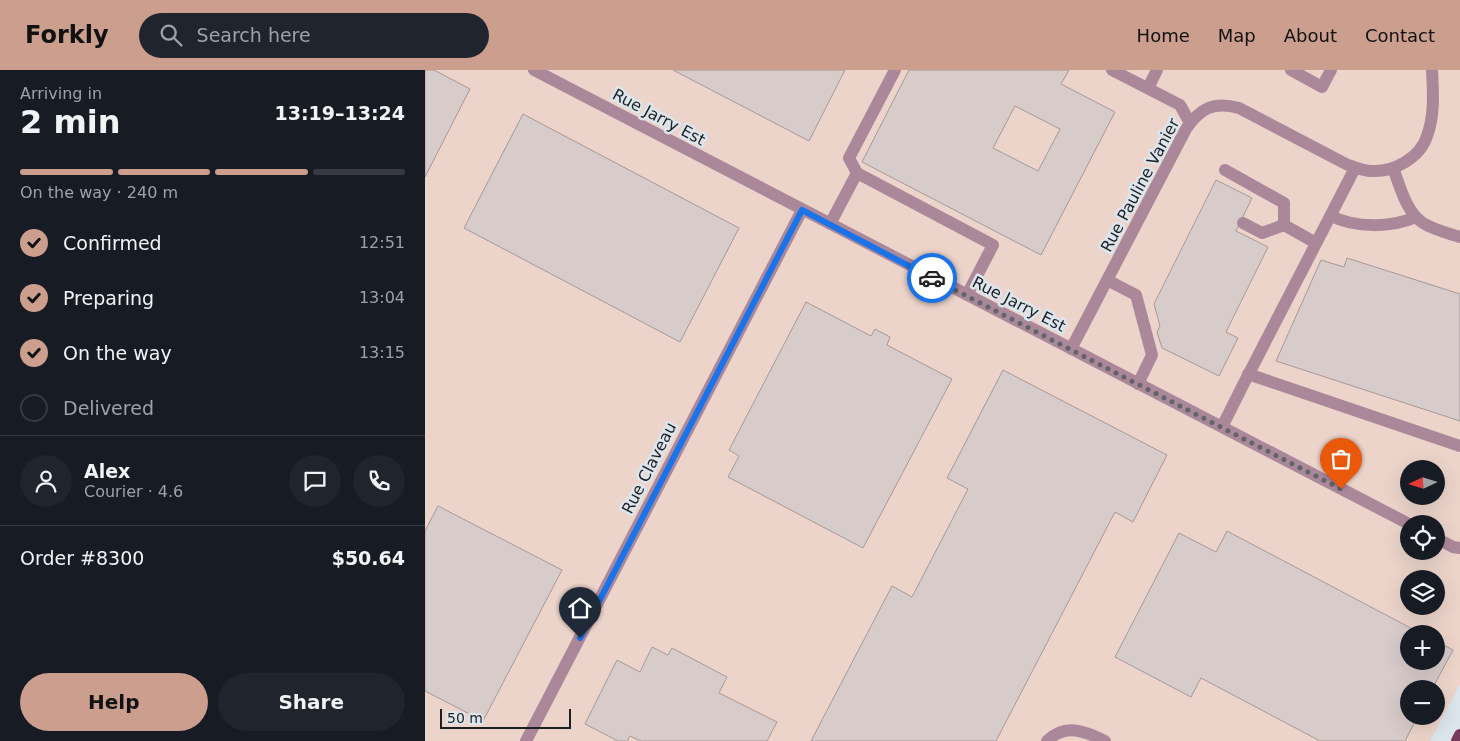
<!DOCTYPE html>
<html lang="en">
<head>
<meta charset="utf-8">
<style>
  :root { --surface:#171b24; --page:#20242c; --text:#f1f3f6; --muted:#9ea1a6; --line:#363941; --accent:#cb9e8d }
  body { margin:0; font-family:"DejaVu Sans",sans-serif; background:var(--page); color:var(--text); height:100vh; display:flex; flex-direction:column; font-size:19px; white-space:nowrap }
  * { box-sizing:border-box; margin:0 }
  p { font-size:16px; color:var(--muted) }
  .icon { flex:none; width:28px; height:28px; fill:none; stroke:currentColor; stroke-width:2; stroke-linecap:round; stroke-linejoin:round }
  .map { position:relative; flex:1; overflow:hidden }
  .sheet { display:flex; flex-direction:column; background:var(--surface); width:425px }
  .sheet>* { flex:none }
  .needle { width:32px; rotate:266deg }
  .tools { position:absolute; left:975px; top:390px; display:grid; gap:10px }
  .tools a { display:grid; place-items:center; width:45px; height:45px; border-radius:50%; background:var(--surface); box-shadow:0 5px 20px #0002; font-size:25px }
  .scale { position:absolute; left:15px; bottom:12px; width:131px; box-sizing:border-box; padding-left:5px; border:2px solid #1d2023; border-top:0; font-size:14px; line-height:18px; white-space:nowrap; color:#1d2023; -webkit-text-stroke:4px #dde5ed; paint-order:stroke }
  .pin { position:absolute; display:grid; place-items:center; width:42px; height:42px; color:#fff; margin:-51px -21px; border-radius:50% 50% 50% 0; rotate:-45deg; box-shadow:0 0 5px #0007 }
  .pin .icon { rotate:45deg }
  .courier { position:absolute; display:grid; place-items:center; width:50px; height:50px; margin:-25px; border:4px solid #1a73e8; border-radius:50%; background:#fff; color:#222; box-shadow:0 1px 6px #0007 }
  .summary em { font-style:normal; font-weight:700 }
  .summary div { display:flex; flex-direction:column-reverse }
  .summary { display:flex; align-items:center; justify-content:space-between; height:85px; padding:0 20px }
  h1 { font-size:32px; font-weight:700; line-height:38px }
  .bar { display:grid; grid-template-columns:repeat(4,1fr); gap:8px 5px; align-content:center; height:60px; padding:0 20px }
  .bar i { height:6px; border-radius:4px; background:var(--line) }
  .bar .on { background:var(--accent) }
  .bar p { grid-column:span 4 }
  .line { display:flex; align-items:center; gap:12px; padding:0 20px; border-top:1px solid var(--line) }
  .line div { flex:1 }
  .round { display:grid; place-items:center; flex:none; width:52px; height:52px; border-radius:26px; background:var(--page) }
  ol { padding:0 20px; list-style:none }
  li { display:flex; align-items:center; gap:15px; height:55px }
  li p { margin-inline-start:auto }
  li .icon { padding:5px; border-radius:50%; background:var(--accent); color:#111; stroke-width:4 }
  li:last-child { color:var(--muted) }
  li i { width:28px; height:28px; border:2px solid var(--line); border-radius:50% }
  .cta { display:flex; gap:10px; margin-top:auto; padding:10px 20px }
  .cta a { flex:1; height:58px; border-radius:30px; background:var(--accent); color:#111; font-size:20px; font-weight:700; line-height:58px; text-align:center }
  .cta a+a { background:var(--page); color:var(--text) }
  header { display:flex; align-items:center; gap:30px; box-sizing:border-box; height:70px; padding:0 25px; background:var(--accent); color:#111 }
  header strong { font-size:24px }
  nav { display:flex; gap:28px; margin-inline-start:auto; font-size:18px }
  .search { width:350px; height:45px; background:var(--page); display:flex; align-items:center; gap:12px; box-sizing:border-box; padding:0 18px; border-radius:28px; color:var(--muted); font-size:19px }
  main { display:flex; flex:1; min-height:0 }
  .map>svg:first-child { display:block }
</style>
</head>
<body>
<header>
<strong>Forkly</strong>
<div class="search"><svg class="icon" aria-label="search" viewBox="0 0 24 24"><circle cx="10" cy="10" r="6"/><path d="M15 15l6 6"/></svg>Search here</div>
<nav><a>Home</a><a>Map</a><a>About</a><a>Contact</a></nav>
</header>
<main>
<section class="sheet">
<div class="summary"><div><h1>2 min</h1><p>Arriving in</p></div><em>13:19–13:24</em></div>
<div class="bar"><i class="on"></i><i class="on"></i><i class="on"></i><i></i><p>On the way · 240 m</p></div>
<ol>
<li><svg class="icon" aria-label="check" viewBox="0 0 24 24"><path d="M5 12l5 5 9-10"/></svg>Confirmed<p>12:51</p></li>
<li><svg class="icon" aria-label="check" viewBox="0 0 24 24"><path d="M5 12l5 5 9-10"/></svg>Preparing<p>13:04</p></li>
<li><svg class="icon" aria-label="check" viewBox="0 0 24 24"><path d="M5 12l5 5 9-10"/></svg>On the way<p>13:15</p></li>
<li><i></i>Delivered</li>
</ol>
<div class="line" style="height:90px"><a class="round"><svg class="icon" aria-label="person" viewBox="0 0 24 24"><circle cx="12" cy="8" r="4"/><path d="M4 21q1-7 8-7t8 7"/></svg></a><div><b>Alex</b><p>Courier · 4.6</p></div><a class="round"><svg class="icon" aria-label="chat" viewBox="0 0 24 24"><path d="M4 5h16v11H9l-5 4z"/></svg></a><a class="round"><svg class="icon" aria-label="phone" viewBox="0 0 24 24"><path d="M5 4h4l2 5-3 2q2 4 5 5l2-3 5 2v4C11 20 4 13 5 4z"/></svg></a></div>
<div class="line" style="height:65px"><div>Order #8300</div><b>$50.64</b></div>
<div class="cta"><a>Help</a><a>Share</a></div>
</section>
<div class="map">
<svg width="1035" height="671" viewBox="0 0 1035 671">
  <rect width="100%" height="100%" fill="#dde5ed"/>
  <path fill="#ecd4ca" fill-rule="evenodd" d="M0 0H1035V614L1005 671H0ZM984 399H1011V426H984ZM984 454H1011V481H984ZM984 509H1011V536H984ZM984 564H1011V591H984ZM984 619H1011V646H984Z"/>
  <path fill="#d8cccb" stroke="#a59998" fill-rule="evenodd" d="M0 0H9L45 19 0 107Z
    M248 0H420L384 71Z
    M484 0H644L636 14 690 42 616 185 437 92ZM590 36 635 59 613 101 568 78Z
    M98 44 314 158 255 272 39 158Z
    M791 110 827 128 811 161 843 177 801 262 813 268 794 306 737 278 732 262 735 256 729 234Z
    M922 188 1035 224V351L851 291 896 190 919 197Z
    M381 232 446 266 450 259 465 267 462 275 527 309 438 478 303 407 314 386 304 380Z
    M578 300 742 385 708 452 690 442 571 671H386L467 516 487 527 543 419 522 408Z
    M13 436 137 500 58 651 0 621V461Z
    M802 461 997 564H984V591H1011V571L1028 580 1007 619H984V646H993L980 671H895L776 608 766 627 690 587 754 463 791 482Z
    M227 577 243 585 247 578 302 607 294 623 352 652 342 671H216L205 666 202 671H193L160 654 192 590 215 602Z"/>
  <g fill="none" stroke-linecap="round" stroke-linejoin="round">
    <path stroke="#ab879a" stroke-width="12" d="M109 0 984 454
      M687 0 755 35 765 53
      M866 0 897 17 906 0
      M723 18 732 0
      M968 98C975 116 981 142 998 153 1009 160 1023 163 1035 167
      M800 100 859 133V155L891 173
      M432 103 424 88 470 0
      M906 146C930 158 966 158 991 147
      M818 153 837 163 859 155
      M405 154 432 103 568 175 542 225
      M682 210 711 225 727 285 713 314
      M646 279 761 59C775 38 789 31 814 38L921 94C929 97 937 101 947 101 969 102 995 88 1002 66 1010 45 1008 21 1007 0
      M823 304 1035 376
      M797 357 818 315 930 98
      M1011 468 1028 477 1035 478
      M101 671 377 140
      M622 671C640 653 660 661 680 671"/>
    <path stroke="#773a5d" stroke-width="12" d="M1032 671 1035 665"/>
  </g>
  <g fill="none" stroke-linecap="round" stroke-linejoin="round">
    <path stroke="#60656a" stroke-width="5" stroke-dasharray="0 9" d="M507 208 916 419"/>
    <path stroke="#1a73e8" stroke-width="6" d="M155 568 377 140 507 208"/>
  </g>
  <g text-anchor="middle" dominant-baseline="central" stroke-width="5" stroke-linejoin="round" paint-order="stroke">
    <g font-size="16" fill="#1d2023" stroke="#dde5ed">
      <text transform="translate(234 47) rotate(28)">Rue Jarry Est</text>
      <text transform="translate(715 115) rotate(-62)">Rue Pauline Vanier</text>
      <text transform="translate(594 234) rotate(27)">Rue Jarry Est</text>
      <text transform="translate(224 398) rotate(-63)">Rue Claveau</text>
    </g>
  </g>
</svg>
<div class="tools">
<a><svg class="needle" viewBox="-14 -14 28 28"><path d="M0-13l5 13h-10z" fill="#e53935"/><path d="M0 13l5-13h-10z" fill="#9ea1a6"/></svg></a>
<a><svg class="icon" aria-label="locate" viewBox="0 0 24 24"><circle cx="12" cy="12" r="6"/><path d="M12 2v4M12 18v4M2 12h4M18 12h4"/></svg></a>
<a><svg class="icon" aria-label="layers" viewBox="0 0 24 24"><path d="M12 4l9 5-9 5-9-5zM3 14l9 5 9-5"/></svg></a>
<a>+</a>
<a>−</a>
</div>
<div class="scale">50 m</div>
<div class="pin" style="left:916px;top:419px;background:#ea580c"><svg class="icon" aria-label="bag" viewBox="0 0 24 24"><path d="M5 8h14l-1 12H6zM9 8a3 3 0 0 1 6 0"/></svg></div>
<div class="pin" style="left:155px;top:568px;background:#1f2937"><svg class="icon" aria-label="home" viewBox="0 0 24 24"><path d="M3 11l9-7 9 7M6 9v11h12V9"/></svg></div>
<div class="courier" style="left:507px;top:208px"><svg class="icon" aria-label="car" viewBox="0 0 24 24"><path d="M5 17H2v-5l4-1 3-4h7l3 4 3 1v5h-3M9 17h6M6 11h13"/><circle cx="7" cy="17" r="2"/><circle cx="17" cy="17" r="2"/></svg></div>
</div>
</main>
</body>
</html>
